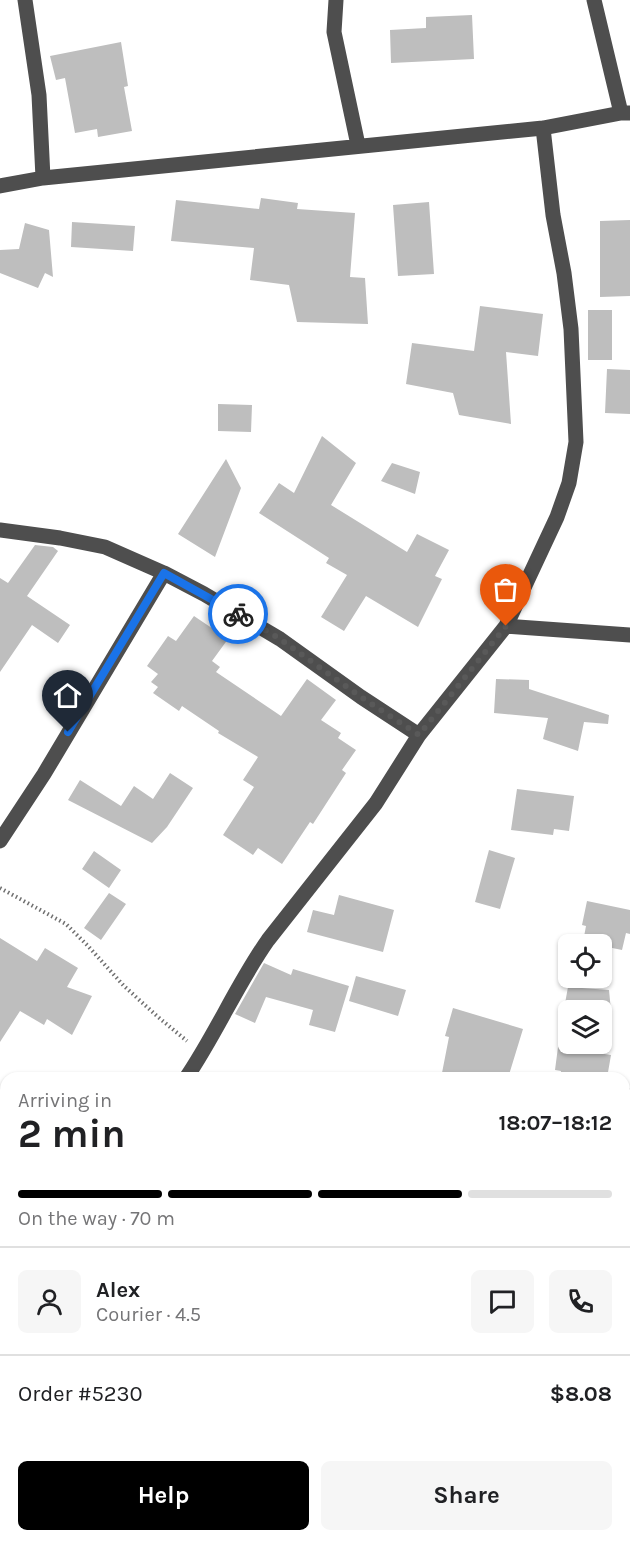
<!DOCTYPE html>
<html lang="en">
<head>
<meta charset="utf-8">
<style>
  :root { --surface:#fff; --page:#f6f6f6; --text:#202124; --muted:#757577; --line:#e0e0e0; --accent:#000 }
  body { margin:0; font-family:Karla,sans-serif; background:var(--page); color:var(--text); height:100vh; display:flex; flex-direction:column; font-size:22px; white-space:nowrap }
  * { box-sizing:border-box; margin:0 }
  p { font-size:20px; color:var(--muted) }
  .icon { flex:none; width:33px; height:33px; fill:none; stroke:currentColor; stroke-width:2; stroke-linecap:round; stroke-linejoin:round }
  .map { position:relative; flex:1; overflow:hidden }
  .sheet { position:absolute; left:0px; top:1072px; width:630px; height:470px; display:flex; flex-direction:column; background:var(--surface); border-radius:18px 18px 0 0; box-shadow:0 2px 4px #0004 }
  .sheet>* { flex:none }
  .tools { position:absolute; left:558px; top:934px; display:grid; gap:12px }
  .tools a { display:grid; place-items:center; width:54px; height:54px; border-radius:9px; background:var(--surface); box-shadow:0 2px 4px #0004; font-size:30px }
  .pin { position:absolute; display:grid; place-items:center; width:51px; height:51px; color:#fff; margin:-62px -26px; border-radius:50% 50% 50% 0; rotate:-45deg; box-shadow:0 0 6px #0007 }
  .pin .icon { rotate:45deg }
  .courier { position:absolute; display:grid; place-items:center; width:60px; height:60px; margin:-30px; border:4px solid #1a73e8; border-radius:50%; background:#fff; color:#222; box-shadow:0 2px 8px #0007 }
  .head em { font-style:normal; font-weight:700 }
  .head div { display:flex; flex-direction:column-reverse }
  .head { display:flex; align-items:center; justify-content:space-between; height:102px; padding:0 18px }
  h1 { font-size:39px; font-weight:700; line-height:45px }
  .bar { display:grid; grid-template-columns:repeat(4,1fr); gap:9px 6px; align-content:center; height:72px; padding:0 18px }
  .bar i { height:8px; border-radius:4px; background:var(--line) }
  .bar .selected { background:var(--accent) }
  .bar p { grid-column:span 4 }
  .line { display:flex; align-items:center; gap:15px; padding:0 18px; border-top:2px solid var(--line) }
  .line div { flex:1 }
  .round { display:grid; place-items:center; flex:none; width:63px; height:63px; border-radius:9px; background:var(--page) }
  .action { display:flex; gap:12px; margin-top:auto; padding:12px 18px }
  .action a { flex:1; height:69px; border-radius:9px; background:var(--accent); color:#fff; font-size:24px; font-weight:700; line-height:69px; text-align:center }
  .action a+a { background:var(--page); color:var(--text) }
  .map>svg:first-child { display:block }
</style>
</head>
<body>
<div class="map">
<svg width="630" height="1541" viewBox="0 0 630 1541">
  <rect width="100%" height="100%" fill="#fff"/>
  <path fill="#bebebe" d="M472 15 474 59 391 63 390 30 426 28V17Z
    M121 42 128 86 124 87 132 131 98 137 97 129 75 133 65 78 56 80 50 56Z
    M261 198 298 203 297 209 355 213 350 277 365 278 368 324 297 322 289 285 250 280 254 248 171 241 176 200 259 209Z
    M429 202 434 274 398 276 393 205Z
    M630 220V296L600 297V221Z
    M72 222 135 226 133 251 71 247Z
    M25 223 49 230 53 277 45 273 38 288 0 273V250L19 249Z
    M480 306 543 314 538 356 506 352 511 424 459 415 453 393 406 384 412 343 474 351Z
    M588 310H612V360H588Z
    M607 369 630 370V414L605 413Z
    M218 404 252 405 251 432 218 431Z
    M322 436 356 463 331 505 407 552 417 534 449 550 435 576 442 579 418 627 366 596 344 631 321 617 347 575 326 563 329 558 259 513 279 483 294 493Z
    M226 459 241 488 215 557 178 534Z
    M392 463 420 472 415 494 381 481Z
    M35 545 53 547 58 551 27 596 70 625 58 643 32 625 0 672V578L8 583Z
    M194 616 228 639 212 661 220 667 216 672 281 716 307 679 336 700 321 720 341 733 338 738 356 750 342 770 346 773 313 824 310 822 282 864 258 848 253 855 223 835 254 787 243 780 258 757 218 733 219 731 182 706 179 711 153 693 158 687 151 682 158 674 147 666 168 636 176 641Z
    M496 679 529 680V689L609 715 608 724 584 722 578 751 543 739 548 718 494 713Z
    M170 773 193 788 167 827 152 843 68 800 80 780 121 806 134 786 153 799Z
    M517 789 574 796 569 831 554 829 553 835 511 830Z
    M489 850 515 858 500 909 475 902Z
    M94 851 121 870 109 888 82 869Z
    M109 893 126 904 101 940 84 928Z
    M339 895 394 910 383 952 307 932 313 910 334 915Z
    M587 901 630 910V934L626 933 622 950 583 942 586 926 582 925Z
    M0 938 37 961 45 948 78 968 67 987 92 996 72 1035 47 1019 44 1025 20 1011 0 1042Z
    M264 963 291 975 293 969 349 986 335 1032 309 1025 313 1010 266 997 255 1023 235 1014Z
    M356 976 406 990 398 1016 349 1001Z
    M568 987 609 990 612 1021 602 1024V1011H568V1033L562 1034V1020Z
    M453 1008 523 1029 508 1078H441L449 1037 445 1036Z
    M558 1047 611 1055 607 1078H560L561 1071 555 1070Z"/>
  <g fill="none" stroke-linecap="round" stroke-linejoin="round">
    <path stroke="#707070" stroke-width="4" stroke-dasharray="1.5 3" stroke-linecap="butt" d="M0 888 66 924 88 946 124 986 158 1017 187 1041
      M624 1511H630"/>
    <path stroke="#4e4e4e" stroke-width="15" d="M25 0 39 95 43 178
      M336 0 334 32 358 145
      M594 0 621 113
      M0 186 43 178 543 128 621 113H630
      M0 530 60 538 105 547 164 573 204 594 280 639 361 697 419 735
      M506 626 630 635
      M0 841 44 774 164 573
      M186 1078C216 1034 237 984 268 940L376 803 419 735 506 626 557 517 569 483 576 442 571 329 564 273 553 215 543 128
      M626 1125 630 1096
      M0 1359 6 1349
      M0 1492 6 1493
      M168 1536V1541
      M498 1541V1536"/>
  </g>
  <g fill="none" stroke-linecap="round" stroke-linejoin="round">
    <path stroke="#595959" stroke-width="6" stroke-dasharray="0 10.8" d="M238 614 280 639 361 697 419 735 506 626"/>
    <path stroke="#1a73e8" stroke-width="8" d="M68 732 164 573 238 614"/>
  </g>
</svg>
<div class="tools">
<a><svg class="icon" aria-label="locate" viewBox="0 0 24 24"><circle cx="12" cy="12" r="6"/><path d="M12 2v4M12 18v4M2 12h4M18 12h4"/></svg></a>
<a><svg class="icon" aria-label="layers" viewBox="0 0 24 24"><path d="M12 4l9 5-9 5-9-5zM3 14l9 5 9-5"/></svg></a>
</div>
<div class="pin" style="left:506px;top:626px;background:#ea580c"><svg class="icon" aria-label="bag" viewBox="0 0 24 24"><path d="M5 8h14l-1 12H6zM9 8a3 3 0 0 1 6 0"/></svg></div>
<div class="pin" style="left:68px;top:732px;background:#1f2937"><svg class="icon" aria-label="home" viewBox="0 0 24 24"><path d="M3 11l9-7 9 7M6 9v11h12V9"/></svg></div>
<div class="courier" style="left:238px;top:614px"><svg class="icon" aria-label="bike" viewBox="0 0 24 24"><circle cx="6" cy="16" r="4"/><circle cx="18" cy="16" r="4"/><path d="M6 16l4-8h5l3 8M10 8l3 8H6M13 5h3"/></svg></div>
<section class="sheet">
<div class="head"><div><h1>2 min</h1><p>Arriving in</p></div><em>18:07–18:12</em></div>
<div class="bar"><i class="selected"></i><i class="selected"></i><i class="selected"></i><i></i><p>On the way · 70 m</p></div>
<div class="line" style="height:108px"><a class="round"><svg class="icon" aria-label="person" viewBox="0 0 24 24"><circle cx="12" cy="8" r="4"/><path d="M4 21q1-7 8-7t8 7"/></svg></a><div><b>Alex</b><p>Courier · 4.5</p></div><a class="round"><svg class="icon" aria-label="chat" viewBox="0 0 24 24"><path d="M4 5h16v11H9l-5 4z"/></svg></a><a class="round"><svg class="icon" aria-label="phone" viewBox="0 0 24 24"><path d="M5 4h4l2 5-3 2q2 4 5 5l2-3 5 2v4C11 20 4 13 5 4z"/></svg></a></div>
<div class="line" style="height:78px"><div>Order #5230</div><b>$8.08</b></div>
<div class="action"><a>Help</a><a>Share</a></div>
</section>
</div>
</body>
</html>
